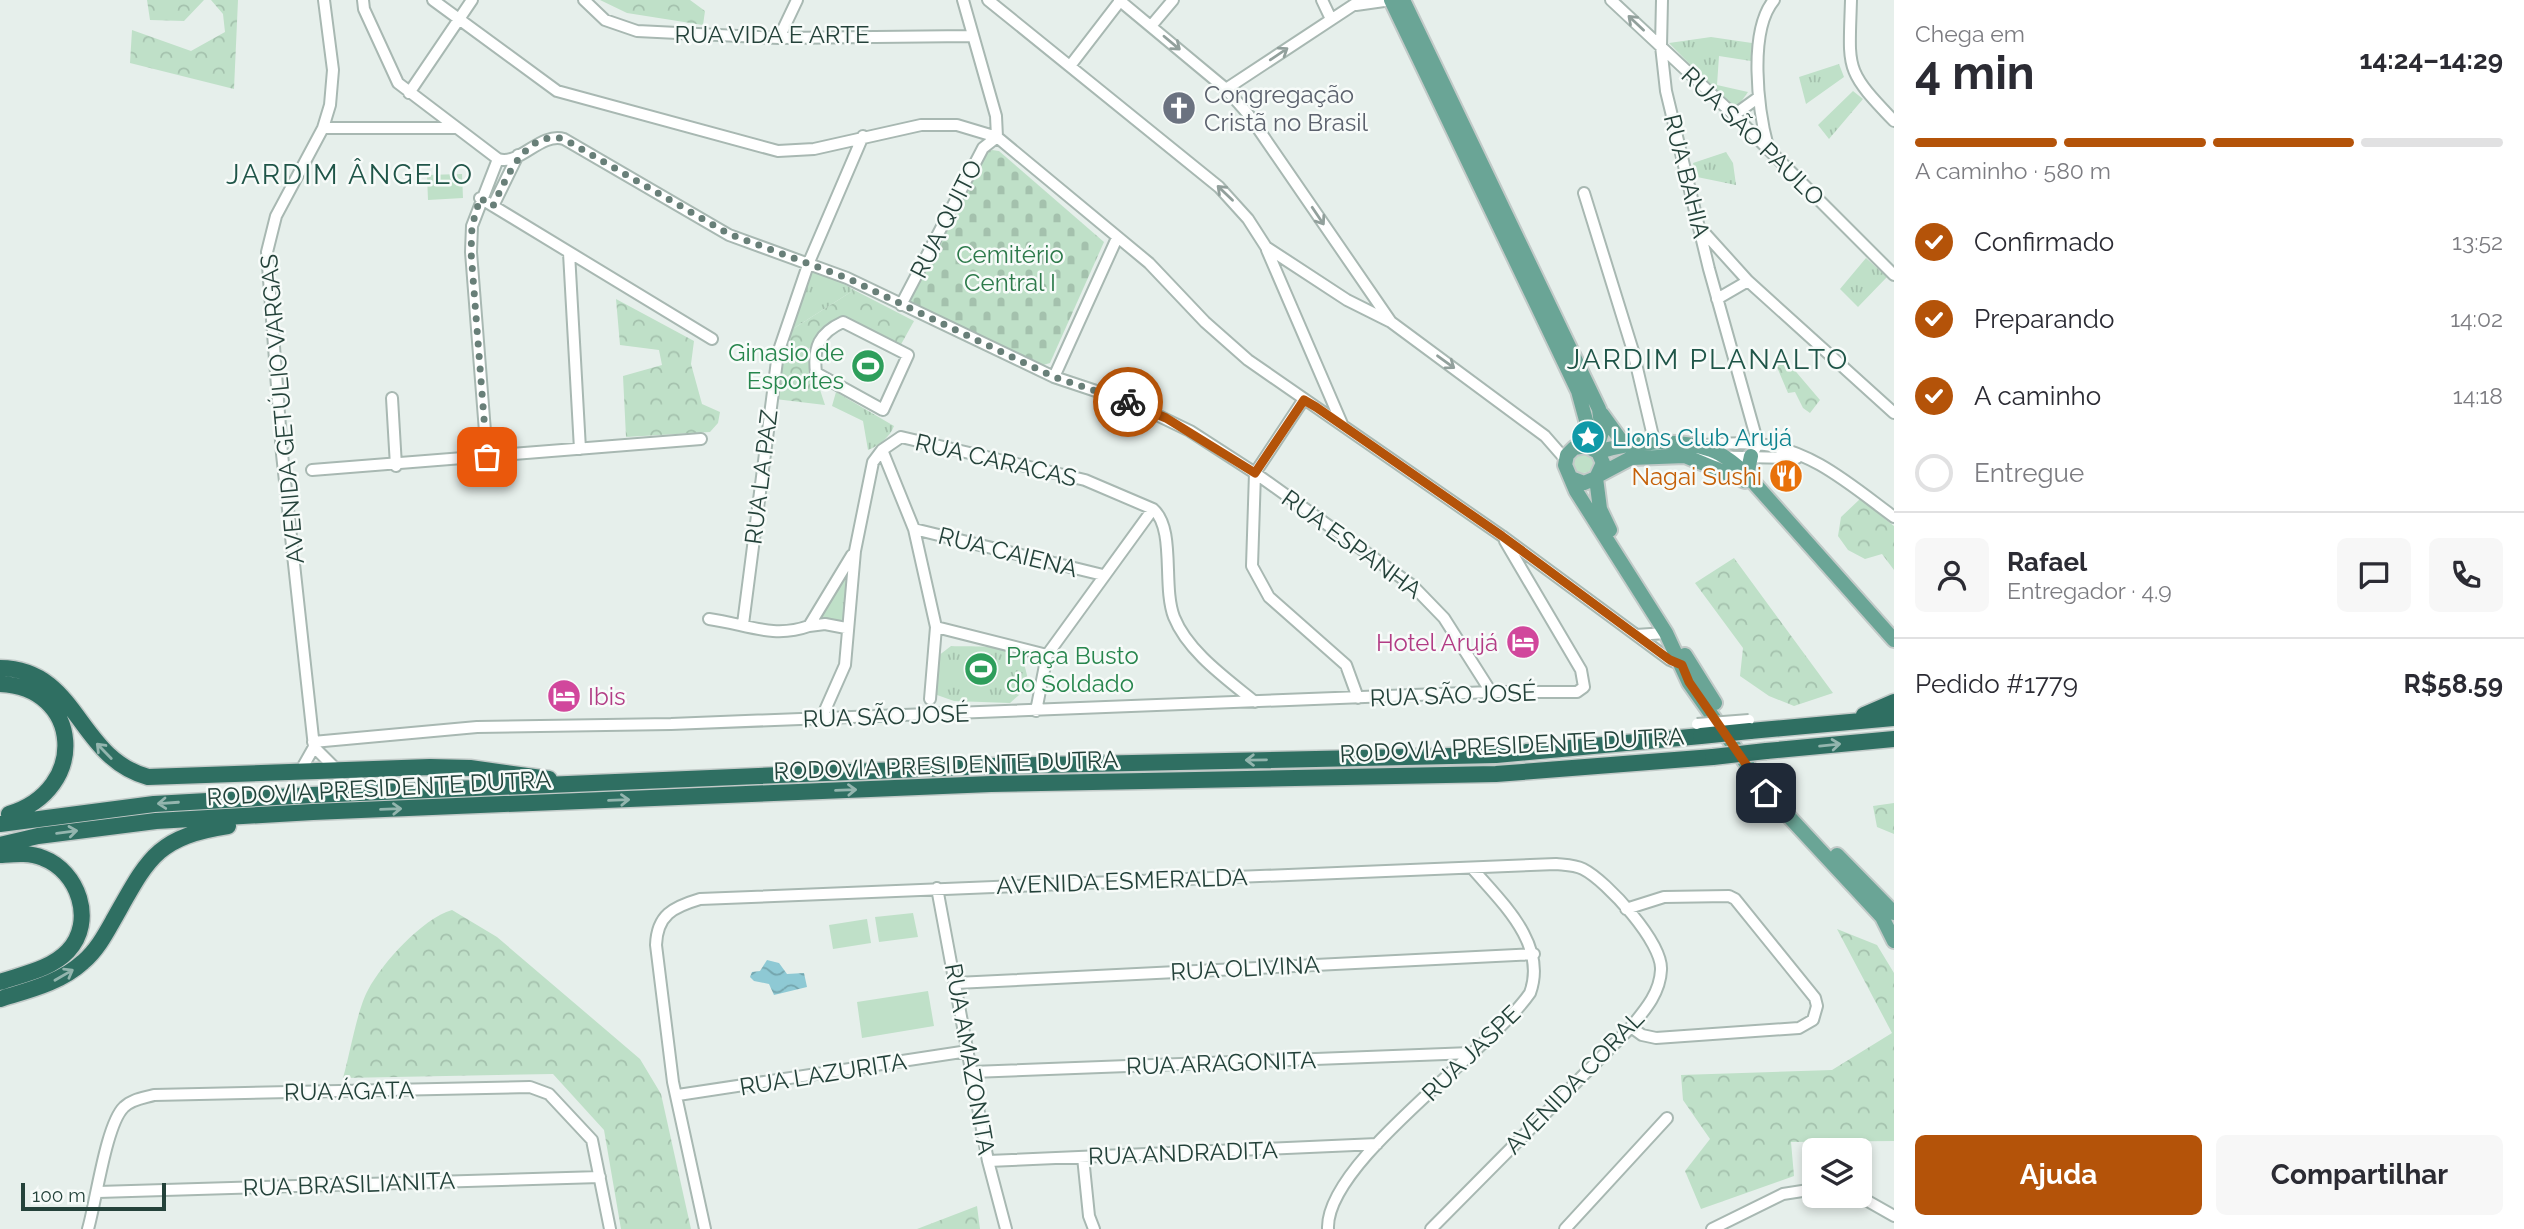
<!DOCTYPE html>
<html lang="pt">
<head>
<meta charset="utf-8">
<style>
  :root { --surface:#fff; --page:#f7f7f7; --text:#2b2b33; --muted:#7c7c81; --line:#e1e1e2; --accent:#b45309 }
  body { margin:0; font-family:Raleway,sans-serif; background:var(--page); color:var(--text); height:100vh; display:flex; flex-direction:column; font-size:26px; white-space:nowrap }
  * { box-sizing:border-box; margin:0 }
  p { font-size:23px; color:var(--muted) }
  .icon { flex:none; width:38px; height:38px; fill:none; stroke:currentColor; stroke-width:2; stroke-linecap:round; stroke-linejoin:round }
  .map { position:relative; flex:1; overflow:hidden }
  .side { display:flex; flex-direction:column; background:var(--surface); width:630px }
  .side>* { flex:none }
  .fabs { position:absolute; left:1802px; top:1138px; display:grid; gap:14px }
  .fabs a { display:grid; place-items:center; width:70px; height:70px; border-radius:10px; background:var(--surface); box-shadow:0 4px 10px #0003; font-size:35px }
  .scale { position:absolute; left:21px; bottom:18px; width:145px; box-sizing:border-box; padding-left:7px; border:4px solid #24423a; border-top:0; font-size:19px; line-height:24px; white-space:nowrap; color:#24423a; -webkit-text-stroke:5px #f7fbf9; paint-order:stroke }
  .pin { position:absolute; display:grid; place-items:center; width:60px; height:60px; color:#fff; margin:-30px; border-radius:14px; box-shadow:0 4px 10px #0006 }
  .courier { position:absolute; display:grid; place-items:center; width:70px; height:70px; margin:-35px; border:5px solid #b45309; border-radius:50%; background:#fff; color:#222; box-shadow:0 2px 9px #0007 }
  .overview em { font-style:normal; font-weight:700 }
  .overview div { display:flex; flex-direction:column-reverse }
  .overview { display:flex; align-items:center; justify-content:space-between; height:119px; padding:0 21px }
  h1 { font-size:46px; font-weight:700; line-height:52px }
  .bar { display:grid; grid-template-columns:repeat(4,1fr); gap:10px 7px; align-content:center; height:84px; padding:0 21px }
  .bar i { height:9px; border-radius:5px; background:var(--line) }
  .bar .current { background:var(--accent) }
  .bar p { grid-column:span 4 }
  .line { display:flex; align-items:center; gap:18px; padding:0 21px; border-top:2px solid var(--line) }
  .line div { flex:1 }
  .round { display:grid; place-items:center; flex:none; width:74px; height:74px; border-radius:10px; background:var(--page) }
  ol { padding:0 21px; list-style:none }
  li { display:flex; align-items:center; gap:21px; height:77px }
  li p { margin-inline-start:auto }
  li .icon { padding:7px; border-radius:50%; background:var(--accent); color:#fff; stroke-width:4 }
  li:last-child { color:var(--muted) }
  li i { width:38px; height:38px; border:4px solid var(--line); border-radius:50% }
  .button { display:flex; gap:14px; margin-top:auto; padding:14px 21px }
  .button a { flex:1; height:80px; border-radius:10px; background:var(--accent); color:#fff; font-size:28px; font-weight:700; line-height:80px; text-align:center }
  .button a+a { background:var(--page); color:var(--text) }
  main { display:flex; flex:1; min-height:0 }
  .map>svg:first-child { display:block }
</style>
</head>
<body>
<main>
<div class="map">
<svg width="1894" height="1229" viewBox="0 0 1894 1229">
  <defs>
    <pattern id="grass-tufts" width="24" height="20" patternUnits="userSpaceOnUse" patternTransform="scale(1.75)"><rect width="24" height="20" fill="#bfe0c8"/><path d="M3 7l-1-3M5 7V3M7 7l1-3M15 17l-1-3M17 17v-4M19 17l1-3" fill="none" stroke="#a4c1ad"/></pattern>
    <pattern id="forest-crowns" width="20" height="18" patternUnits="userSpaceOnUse" patternTransform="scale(1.75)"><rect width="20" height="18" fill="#bfe0c8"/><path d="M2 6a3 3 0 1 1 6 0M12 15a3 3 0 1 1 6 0" fill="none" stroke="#a4c1ad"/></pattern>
    <pattern id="cemetery-stones" width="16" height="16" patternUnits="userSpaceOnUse" patternTransform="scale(1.75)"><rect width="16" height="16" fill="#bfe0c8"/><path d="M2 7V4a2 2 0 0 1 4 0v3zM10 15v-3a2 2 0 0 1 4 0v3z" fill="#a4c1ad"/></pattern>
    <pattern id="water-waves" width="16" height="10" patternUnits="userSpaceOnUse" patternTransform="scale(1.75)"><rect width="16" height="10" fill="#8ec9d4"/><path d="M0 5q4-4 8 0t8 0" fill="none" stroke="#74a5ad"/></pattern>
  </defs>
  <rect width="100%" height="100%" fill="#e6efeb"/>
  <path fill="url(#grass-tufts)" d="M1711 37 1752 43 1751 61 1719 56 1717 85 1748 92 1738 106 1727 102 1669 43Z
    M1839 64 1844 77 1806 104 1799 77Z
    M1853 91 1863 99 1829 139 1818 125Z
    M1726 152 1733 163 1736 185 1697 177 1693 163Z
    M1866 258 1887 277 1858 307 1840 289Z
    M806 265 830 275 854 290 788 332Z
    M836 392 894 426C890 437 879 446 868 450L863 421 832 406Z
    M1572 462a11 11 0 1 1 22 0a11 11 0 1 1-22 0Z
    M849 566 844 623 818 620Z
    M951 646C970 647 1001 644 1017 655 1026 661 1027 677 1029 686L1010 703 954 701 937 695 935 675 938 656Z"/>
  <path fill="url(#forest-crowns)" d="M147 0H204L184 21 150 20Z
    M211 0H238L234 89 130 63 132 30 191 51 225 32 223 14Z
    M600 0H690L705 11 703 25 627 13Z
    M854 290 914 321 899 348 846 320 807 350 825 405 775 399 781 351 788 332Z
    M616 299 694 341 691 364 702 404 720 412 718 423 710 432 626 437 623 376 662 365 659 350 620 345Z
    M1780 353 1820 400 1810 413 1803 408 1795 392 1788 393 1774 360Z
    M1860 499 1894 526V570L1882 554 1865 559 1848 550 1838 536 1841 517Z
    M1734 558 1833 693 1794 706 1769 696 1740 676 1743 648 1695 583Z
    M1894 803V834L1877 827 1873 806Z
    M452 910 497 937 640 1059 661 1094 691 1229H621L604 1130 553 1074 343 1078C350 1054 357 1010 368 990 383 962 422 919 452 910Z
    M1837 929 1877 945 1894 973V1141L1791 1142 1794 1176 1701 1209 1685 1171 1710 1139 1683 1100 1681 1075 1832 1070 1892 1033Z
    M977 1206 980 1229H917Z"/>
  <path fill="url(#cemetery-stones)" d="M992 150 999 151 1104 242 1050 363 1040 366 910 302 985 153Z"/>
  <path fill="#bfe0c8" d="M462 174 463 198 428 200 427 175Z
    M913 913 918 937 879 942 875 917Z
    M867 919 871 943 833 949 829 925Z
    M928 991 934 1026 862 1038 857 1002Z"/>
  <path fill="url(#water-waves)" d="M767 960 779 963 787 974 804 973 807 987 774 995 769 984 754 981 750 977 752 972 760 971Z"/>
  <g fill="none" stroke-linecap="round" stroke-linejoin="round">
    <g stroke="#a8b8b2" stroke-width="14">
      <path id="minor" d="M363 0 364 9 398 83 498 159C520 166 540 132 564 139L729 235 847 278 1054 377 1132 403 1190 431 1255 473 1413 586 1444 618 1491 692
        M433 0 557 91 778 151 814 149 921 125H957L997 137 1149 263 1205 322 1248 360 1502 536 1670 660 1682 665
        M584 0 605 20 637 31 779 38 971 36
        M963 0 996 116 997 137
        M988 0 1219 187 1248 219 1266 247 1347 300 1389 321
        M1119 0 1226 89 1248 114 1391 322 1545 436 1566 460
        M1322 0 1331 19
        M1611 0 1734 115 1894 275
        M1662 0 1661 46 1666 91 1709 269 1758 444 1751 456
        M1851 0C1849 70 1844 69 1894 121
        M1356 5 1391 0
        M1151 26 1173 0
        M779 38 797 0
        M1070 66 1120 1
        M1226 89 1361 0
        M409 93 472 0
        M1734 115 1759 97
        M323 128H456
        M1768 147C1758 110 1748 31 1774 0
        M1584 193 1633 351 1656 449
        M480 198 712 339
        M493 206 518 155
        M1701 229 1748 281 1894 413
        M1267 250 1342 424
        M569 253 580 449
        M1717 299 1748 281
        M901 305 983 148 997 137
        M843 322 908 355 883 410 816 373C813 347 819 333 843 322Z
        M1054 377 1117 238
        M392 398 396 466
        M1304 399 1255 473 1252 566 1269 597 1346 665 1358 698
        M1703 445C1721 444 1739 442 1757 444 1810 448 1853 487 1894 517
        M882 450 914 529 936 627 930 699
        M1691 456 1797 458
        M487 457 471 252 472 226 498 159
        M312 470 701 439
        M914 529 1103 575
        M709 619C746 624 773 639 809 626L852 555
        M743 624 778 353 809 262 863 136
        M809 626 825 624 846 628
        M936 627 1047 655
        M1636 635 1666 633
        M1036 711 1047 655 1153 509
        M822 717 845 665 855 551 873 462 882 450 901 437 1085 480 1153 509C1176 529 1162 586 1174 617 1188 652 1227 679 1255 702
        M313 742 477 727 671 724 1491 692H1577L1584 687 1581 670 1505 541
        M314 747 335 768
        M301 770 314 747 282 454 267 252 276 216 323 128 330 105 333 70 324 0
        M937 888 988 1161 1006 1229
        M1626 909 1664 897 1729 896 1735 899 1815 998 1817 1006 1813 1020 1799 1028 1656 1038 1642 1035 1631 1027
        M956 983 1534 954
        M972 1072 1471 1053
        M678 1095 968 1051
        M1083 1157 1089 1216 1094 1229
        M988 1161 1377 1144
        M98 1192 600 1177
        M1857 1195 1894 1216
        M88 1229C96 1202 106 1124 124 1107 132 1099 144 1098 154 1095L530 1087 549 1094 592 1140 610 1229
        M705 1229 673 1082 656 945C657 915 673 907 700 899L1556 864C1565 865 1575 865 1583 869 1607 881 1663 943 1661 970 1660 993 1645 1010 1631 1027L1431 1229
        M1328 1229C1325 1162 1490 1051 1530 993 1548 944 1501 902 1472 868
        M1565 1229 1667 1118
        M1712 1229 1783 1194 1815 1189"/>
    </g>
    <g stroke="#c2cac8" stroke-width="18">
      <path id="major" d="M1391 0 1578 391 1587 424 1579 446
        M1403 0 1599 409 1602 432 1596 450
        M1602 414 1620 439 1632 446
        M1598 452C1630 442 1679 438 1711 450 1725 455 1736 465 1747 475L1894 640
        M1599 475 1631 458 1685 456 1745 481
        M1747 475 1751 456
        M1571 478 1584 483 1596 478 1603 463 1598 452 1586 446 1574 448 1567 455 1565 465 1576 491 1666 633 1689 683 1767 793 1882 917 1894 941
        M1596 478 1600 509 1610 530
        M1685 655 1715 703
        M1837 855 1894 913"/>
    </g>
    <g stroke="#c2cac8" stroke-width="19">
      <path id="highway" d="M0 668C79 669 76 757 148 777L430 767 470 768 549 779
        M0 684C82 687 89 790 9 814
        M1864 715 1894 702
        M1750 731 1894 718
        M1766 751 1894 739
        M0 824 154 804 312 795 991 766 1496 755 1701 736
        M0 845 38 836 156 821 313 812 991 784 1496 774 1713 757
        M0 855C14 854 29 852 43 858 78 871 96 921 68 951 51 969 23 974 0 982
        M0 999C29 990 60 983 83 962 97 950 105 935 114 919 148 859 156 837 228 826"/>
    </g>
    <use href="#minor" stroke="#fff" stroke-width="10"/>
    <use href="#major" stroke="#6aa596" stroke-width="14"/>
    <use href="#highway" stroke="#2f6f62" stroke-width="16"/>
    <g stroke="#a8b8b2" stroke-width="14" stroke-linecap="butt">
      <path id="minor-bridge" d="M1697 724 1749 720"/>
    </g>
    <g stroke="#c2cac8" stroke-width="19" stroke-linecap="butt">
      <path id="highway-bridge" d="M1701 736 1750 731
        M1713 757 1766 751"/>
    </g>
    <use href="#minor-bridge" stroke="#fff" stroke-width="10"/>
    <use href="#highway-bridge" stroke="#2f6f62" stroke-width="16"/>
  </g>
  <defs><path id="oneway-shaft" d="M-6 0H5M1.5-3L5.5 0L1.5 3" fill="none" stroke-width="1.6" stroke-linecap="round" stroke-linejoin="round" transform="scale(1.75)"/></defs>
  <g stroke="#92a09c">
    <use href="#oneway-shaft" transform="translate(1636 23) rotate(-137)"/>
    <use href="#oneway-shaft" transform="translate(1172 43) rotate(40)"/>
    <use href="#oneway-shaft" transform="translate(1279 54) rotate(-34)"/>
    <use href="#oneway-shaft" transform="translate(1225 193) rotate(-136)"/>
    <use href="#oneway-shaft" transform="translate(1318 216) rotate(56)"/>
    <use href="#oneway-shaft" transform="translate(1446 362) rotate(36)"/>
  </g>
  <g stroke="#93b5ae">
    <use href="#oneway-shaft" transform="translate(1830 745) rotate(-6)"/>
    <use href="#oneway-shaft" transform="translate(104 751) rotate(-134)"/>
    <use href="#oneway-shaft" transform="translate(1256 760) rotate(179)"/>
    <use href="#oneway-shaft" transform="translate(846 790) rotate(-2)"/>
    <use href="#oneway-shaft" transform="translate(619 800) rotate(-2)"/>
    <use href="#oneway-shaft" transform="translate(168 803) rotate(176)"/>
    <use href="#oneway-shaft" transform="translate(391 809) rotate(-2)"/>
    <use href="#oneway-shaft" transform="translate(67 832) rotate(-7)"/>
    <use href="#oneway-shaft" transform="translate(64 975) rotate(-30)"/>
  </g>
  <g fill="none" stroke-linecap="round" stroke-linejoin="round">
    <path stroke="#687f78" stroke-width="7" stroke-dasharray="0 12.6" d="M487 457 471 252 472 226 480 198 493 206C506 179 525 129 564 139L729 234 847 278 1054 377 1128 402"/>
    <path stroke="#b45309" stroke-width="9" d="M1128 402 1166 418 1255 473 1304 400 1316 407 1502 536 1670 660 1682 665 1689 682 1766 793"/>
  </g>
  <defs>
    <g id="church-disc" transform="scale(1.75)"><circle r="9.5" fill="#6b7280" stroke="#f7fbf9"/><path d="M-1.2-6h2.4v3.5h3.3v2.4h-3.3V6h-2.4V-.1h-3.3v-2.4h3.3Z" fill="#fff"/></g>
    <g id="stadium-disc" transform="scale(1.75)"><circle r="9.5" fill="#2e9e5b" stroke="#f7fbf9"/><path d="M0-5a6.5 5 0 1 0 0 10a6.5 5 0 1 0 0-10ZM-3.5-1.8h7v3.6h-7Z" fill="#fff"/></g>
    <g id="sight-disc" transform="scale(1.75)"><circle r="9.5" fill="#0f9aa8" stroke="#f7fbf9"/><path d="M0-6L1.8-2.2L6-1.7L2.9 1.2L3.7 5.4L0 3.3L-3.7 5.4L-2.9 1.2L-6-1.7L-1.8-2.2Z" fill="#fff"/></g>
    <g id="restaurant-disc" transform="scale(1.75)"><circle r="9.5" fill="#e8710a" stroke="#f7fbf9"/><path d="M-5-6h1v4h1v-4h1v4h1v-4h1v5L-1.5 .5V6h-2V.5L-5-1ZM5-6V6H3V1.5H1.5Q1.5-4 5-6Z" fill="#fff"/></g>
    <g id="hotel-disc" transform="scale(1.75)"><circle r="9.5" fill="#d1479c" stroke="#f7fbf9"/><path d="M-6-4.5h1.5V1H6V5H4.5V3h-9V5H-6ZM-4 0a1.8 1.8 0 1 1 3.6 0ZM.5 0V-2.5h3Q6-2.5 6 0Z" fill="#fff"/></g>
  </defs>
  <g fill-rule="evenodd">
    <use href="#church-disc" x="1179" y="108"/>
    <use href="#stadium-disc" x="868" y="366"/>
    <use href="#sight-disc" x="1588" y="437"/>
    <use href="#restaurant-disc" x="1786" y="476"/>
    <use href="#hotel-disc" x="1523" y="642"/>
    <use href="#stadium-disc" x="981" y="669"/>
    <use href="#hotel-disc" x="564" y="696"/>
  </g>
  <g text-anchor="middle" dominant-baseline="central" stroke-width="5" stroke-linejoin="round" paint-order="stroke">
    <g font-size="24" fill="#24423a" stroke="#f7fbf9">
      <text x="772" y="34">RUA VIDA E ARTE</text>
      <text transform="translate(1753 136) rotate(44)">RUA SÃO PAULO</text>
      <text transform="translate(1687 176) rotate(76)">RUA BAHIA</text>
      <text transform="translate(946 219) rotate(-63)">RUA QUITO</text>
      <text transform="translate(282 409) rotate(-95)">AVENIDA GETÚLIO VARGAS</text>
      <text transform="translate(996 460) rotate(13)">RUA CARACAS</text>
      <text transform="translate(761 477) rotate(-83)">RUA LA PAZ</text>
      <text transform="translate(1352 544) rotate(36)">RUA ESPANHA</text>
      <text transform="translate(1008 552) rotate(14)">RUA CAIENA</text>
      <text transform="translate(1453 695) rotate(-2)">RUA SÃO JOSÉ</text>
      <text transform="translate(886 716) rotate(-2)">RUA SÃO JOSÉ</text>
      <text transform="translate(1512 745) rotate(-3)">RODOVIA PRESIDENTE DUTRA</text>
      <text transform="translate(946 765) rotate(-2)">RODOVIA PRESIDENTE DUTRA</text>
      <text transform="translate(379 788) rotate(-3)">RODOVIA PRESIDENTE DUTRA</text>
      <text transform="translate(1122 881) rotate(-2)">AVENIDA ESMERALDA</text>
      <text transform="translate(1245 968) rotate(-3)">RUA OLIVINA</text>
      <text transform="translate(1471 1053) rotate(-44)">RUA JASPE</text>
      <text transform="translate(970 1059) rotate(80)">RUA AMAZONITA</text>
      <text transform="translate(1221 1063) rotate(-2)">RUA ARAGONITA</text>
      <text transform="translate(823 1074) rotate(-9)">RUA LAZURITA</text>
      <text transform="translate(1574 1082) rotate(-46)">AVENIDA CORAL</text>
      <text transform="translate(349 1091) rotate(-1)">RUA ÁGATA</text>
      <text transform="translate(1183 1153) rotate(-2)">RUA ANDRADITA</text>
      <text transform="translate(349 1184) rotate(-2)">RUA BRASILIANITA</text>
    </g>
    <g font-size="24" fill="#5b616d" stroke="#f7fbf9" text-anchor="start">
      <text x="1204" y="94">Congregação<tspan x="1204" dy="28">Cristã no Brasil</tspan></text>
    </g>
    <g font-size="24" fill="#2d7a4b" stroke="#f7fbf9">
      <text x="1010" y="254">Cemitério<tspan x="1010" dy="28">Central I</tspan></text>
    </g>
    <g font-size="24" fill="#27864d" stroke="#f7fbf9" text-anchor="end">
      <text x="844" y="352">Ginasio de<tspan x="844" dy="28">Esportes</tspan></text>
      <text x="1006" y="655" text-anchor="start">Praça Busto<tspan x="1006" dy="28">do Soldado</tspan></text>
    </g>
    <g font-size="24" fill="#0d838f" stroke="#f7fbf9" text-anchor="start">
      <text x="1612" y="437">Lions Club Arujá</text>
    </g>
    <g font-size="24" fill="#c56008" stroke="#f7fbf9" text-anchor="end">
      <text x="1762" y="476">Nagai Sushi</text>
    </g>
    <g font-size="24" fill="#b23c85" stroke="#f7fbf9" text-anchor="end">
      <text x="1498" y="642">Hotel Arujá</text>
      <text x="588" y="696" text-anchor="start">Ibis</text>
    </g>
    <g font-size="28" letter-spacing="2" fill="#1f5548" stroke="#f7fbf9">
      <text x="350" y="174">JARDIM ÂNGELO</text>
      <text x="1708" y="359">JARDIM PLANALTO</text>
    </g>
  </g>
</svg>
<div class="fabs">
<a><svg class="icon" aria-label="layers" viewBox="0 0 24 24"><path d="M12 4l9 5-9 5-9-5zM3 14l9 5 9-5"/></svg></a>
</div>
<div class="scale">100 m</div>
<div class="pin" style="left:487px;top:457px;background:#ea580c"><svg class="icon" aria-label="bag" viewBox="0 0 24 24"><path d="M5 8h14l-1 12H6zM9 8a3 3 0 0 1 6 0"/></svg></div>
<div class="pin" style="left:1766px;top:793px;background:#1f2937"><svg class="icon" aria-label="home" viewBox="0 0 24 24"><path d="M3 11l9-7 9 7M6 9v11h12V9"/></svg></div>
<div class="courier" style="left:1128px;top:402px"><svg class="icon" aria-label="bike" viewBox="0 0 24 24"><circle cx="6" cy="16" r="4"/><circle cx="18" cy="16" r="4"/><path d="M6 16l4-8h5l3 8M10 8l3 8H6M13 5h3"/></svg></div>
</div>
<section class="side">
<div class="overview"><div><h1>4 min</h1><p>Chega em</p></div><em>14:24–14:29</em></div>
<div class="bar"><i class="current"></i><i class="current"></i><i class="current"></i><i></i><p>A caminho · 580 m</p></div>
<ol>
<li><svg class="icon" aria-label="check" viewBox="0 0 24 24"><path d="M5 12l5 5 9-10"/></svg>Confirmado<p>13:52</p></li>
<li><svg class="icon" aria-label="check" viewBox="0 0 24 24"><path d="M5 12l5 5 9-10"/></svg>Preparando<p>14:02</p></li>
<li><svg class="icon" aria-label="check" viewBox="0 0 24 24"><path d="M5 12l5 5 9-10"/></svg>A caminho<p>14:18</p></li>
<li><i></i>Entregue</li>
</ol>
<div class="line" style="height:126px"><a class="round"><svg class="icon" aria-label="person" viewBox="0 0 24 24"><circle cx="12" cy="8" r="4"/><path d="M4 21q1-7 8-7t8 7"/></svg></a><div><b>Rafael</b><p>Entregador · 4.9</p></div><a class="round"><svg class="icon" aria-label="chat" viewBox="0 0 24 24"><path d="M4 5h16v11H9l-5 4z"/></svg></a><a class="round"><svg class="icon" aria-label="phone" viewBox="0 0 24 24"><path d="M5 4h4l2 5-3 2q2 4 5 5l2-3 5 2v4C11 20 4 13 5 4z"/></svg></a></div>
<div class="line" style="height:91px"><div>Pedido #1779</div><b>R$58.59</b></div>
<div class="button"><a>Ajuda</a><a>Compartilhar</a></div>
</section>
</main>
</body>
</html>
